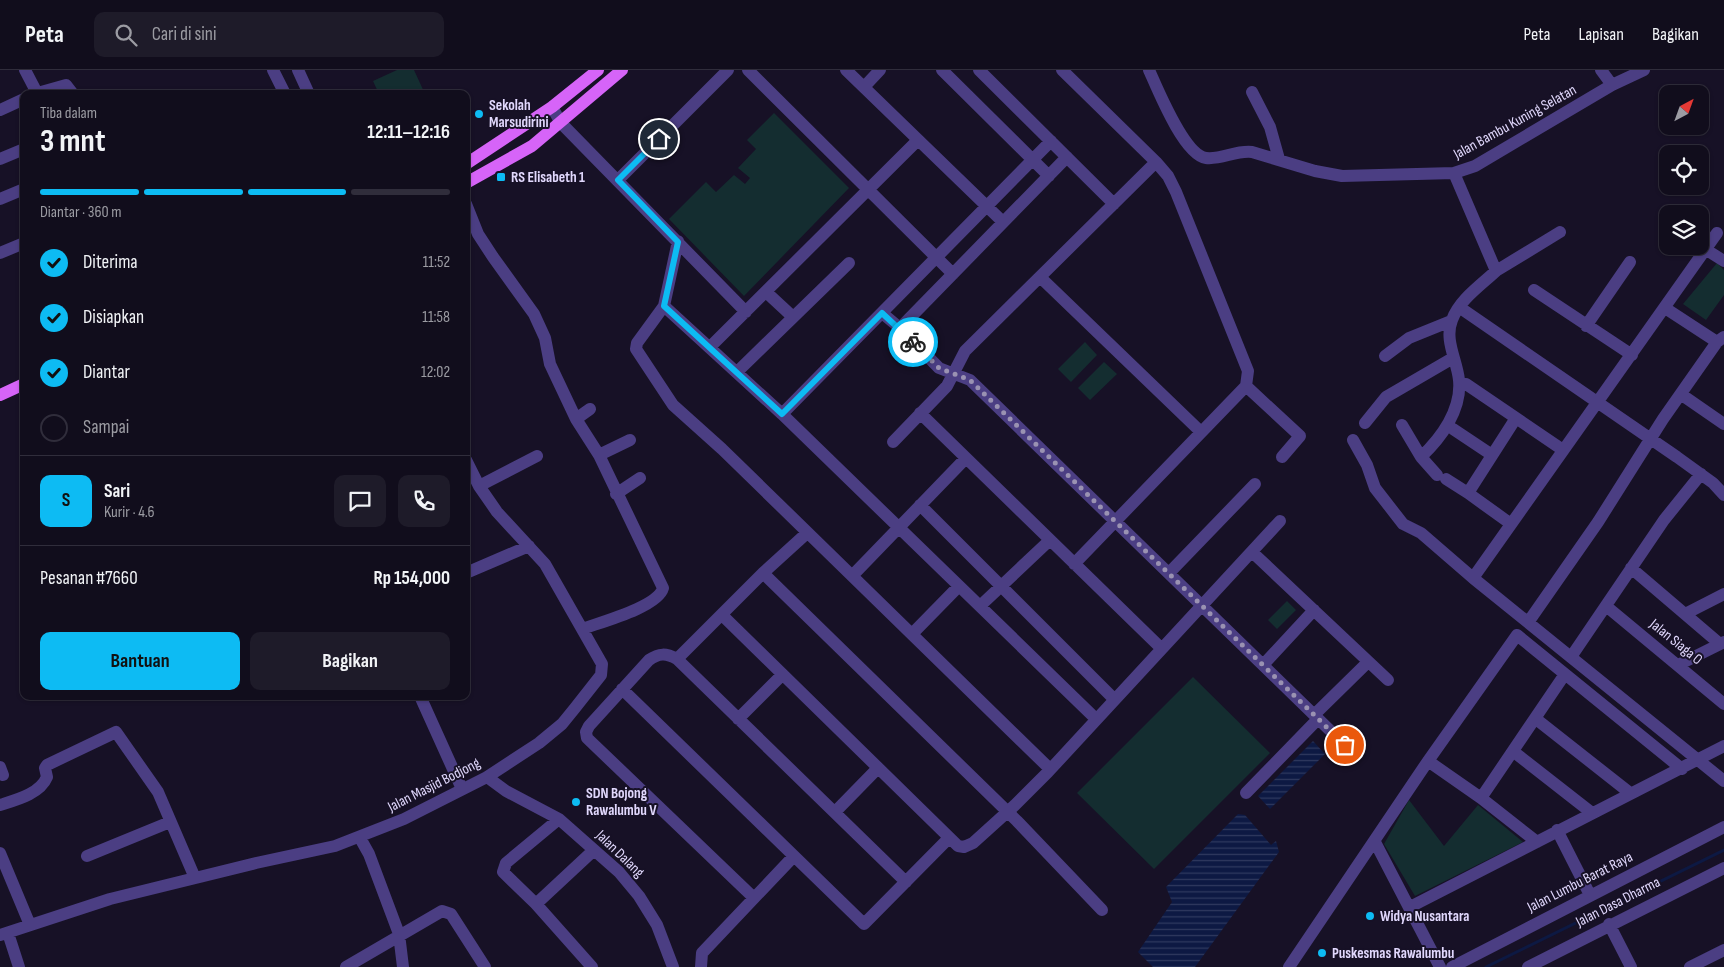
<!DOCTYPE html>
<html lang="id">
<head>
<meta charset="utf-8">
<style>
  :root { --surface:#110d1c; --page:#1e1b29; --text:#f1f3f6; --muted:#9c9ca3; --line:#302d3b; --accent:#0dbbf3 }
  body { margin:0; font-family:"Sofia Sans Condensed",sans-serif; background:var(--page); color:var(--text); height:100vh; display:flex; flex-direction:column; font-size:19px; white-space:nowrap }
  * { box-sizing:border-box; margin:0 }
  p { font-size:16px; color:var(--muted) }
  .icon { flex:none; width:28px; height:28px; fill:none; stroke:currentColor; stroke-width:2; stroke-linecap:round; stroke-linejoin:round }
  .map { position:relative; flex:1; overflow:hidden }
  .drawer { position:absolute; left:20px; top:20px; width:450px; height:610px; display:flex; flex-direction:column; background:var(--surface); border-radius:10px; box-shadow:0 1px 4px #0004,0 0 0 1px var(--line) }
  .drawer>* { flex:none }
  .needle { width:32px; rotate:41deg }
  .buttons { position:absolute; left:1659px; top:15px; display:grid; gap:10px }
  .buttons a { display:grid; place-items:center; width:50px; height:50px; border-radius:10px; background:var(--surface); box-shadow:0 1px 4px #0004,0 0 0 1px var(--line); font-size:25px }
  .pin { position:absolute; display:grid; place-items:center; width:42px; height:42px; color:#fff; margin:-21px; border:2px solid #fff; border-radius:50%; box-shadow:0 1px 5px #0007 }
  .courier { position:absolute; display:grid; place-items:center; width:50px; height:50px; margin:-25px; border:4px solid #0dbbf3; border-radius:50%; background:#fff; color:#222; box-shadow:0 1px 6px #0007 }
  .summary em { font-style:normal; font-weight:700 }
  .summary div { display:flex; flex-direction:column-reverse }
  .summary { display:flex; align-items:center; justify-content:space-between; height:85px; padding:0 20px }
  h1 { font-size:32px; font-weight:700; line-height:38px }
  .bar { display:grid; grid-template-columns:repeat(4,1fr); gap:8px 5px; align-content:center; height:60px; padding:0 20px }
  .bar i { height:6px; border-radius:4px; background:var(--line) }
  .bar .selected { background:var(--accent) }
  .bar p { grid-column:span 4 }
  .line { display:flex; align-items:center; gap:12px; padding:0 20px; border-top:1px solid var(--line) }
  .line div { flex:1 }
  .round { display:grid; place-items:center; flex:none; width:52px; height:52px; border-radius:10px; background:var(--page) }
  ol { padding:0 20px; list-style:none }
  li { display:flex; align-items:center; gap:15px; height:55px }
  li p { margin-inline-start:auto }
  li .icon { padding:5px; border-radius:50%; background:var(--accent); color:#111; stroke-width:4 }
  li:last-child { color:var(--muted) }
  li i { width:28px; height:28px; border:2px solid var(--line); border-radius:50% }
  .action { display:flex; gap:10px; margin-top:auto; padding:10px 20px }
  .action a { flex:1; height:58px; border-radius:10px; background:var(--accent); color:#111; font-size:20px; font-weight:700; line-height:58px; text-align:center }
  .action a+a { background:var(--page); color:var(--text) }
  header { display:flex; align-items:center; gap:30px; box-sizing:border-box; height:70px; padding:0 25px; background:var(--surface); border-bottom:1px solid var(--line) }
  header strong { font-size:24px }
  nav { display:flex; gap:28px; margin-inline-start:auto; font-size:18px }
  .search { width:350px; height:45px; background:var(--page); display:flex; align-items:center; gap:12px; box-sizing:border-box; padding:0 18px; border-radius:10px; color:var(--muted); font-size:19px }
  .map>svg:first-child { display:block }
</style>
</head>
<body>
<header>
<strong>Peta</strong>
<div class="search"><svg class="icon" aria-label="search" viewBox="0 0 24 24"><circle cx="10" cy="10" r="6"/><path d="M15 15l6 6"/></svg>Cari di sini</div>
<nav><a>Peta</a><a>Lapisan</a><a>Bagikan</a></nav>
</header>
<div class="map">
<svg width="1724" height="897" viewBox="0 0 1724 897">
  <defs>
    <pattern id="water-rules" width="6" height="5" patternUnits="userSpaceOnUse" patternTransform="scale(1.25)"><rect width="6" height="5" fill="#0d1943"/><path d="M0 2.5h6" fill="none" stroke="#303a5f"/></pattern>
  </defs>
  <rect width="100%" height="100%" fill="#171126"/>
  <path fill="#142d30" d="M397 0H414L425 24H379L373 11Z
    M774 43 849 118 744 226 669 149 706 112 716 122 734 105 745 114 750 108 738 98 756 79 747 70Z
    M1717 193 1724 200V225L1706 250 1683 234Z
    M1085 272 1097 285 1071 312 1058 299Z
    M1104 292 1117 304 1090 330 1078 318Z
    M1287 531 1296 540 1277 559 1268 550Z
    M1193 607 1270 683 1154 799 1077 723Z
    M1409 730 1444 776 1478 735 1523 772 1415 826 1384 774Z"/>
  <path fill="url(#water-rules)" d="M1313 671 1325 684 1270 739 1258 726Z
    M1238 744 1245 745 1271 775 1276 771 1279 782 1195 897H1153L1138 882 1172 832 1166 817Z"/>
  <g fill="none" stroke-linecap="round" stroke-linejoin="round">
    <path stroke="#0d1943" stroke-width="3" d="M1486 897 1724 780"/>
    <path stroke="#4b3e83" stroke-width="12" d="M25 0 37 23
      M273 0 285 24
      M298 0 309 24
      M748 0 953 204
      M846 0 1003 152
      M942 0 1049 106
      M979 0 1114 134
      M1149 0C1158 20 1184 85 1206 88 1221 90 1236 80 1252 82L1315 101 1342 106 1454 103 1475 96 1612 15 1644 0
      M1601 0 1612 15
      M864 17 880 0
      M1252 22 1270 57 1279 89
      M34 24 66 15 73 24
      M552 37 561 53 746 242
      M0 40 24 29
      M0 89 24 79
      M1454 103 1496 201 1560 162
      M618 110 728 0
      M0 129 24 119
      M466 134 478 164 493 187 534 244 545 268 550 294 576 349 599 385 663 518C658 537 601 552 582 559
      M678 171 664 236 637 273 636 279 673 335 722 379 1050 699
      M1705 179 1724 191
      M0 183 24 173
      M1040 207 1201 362
      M1534 220 1632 285
      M766 222 793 247
      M664 236 782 344 1096 649
      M1459 237 1677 387 1713 413 1724 425
      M1665 238 1717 272 1724 267
      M882 243 900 258 939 298 970 310 1345 675
      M1586 256 1630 192
      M900 258 1067 87
      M710 277 918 70
      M1385 286 1409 268 1451 251
      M737 302 849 193
      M1466 314 1563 380
      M1246 316 1300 366 1282 387
      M1682 325 1724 354
      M920 343 1161 578
      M782 344 1051 71
      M576 349 590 339
      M1365 353 1386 327 1453 288
      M1402 355 1421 387
      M1453 359 1492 385
      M1353 370 1367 395 1375 418 1403 454 1421 463 1473 508 1724 711
      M893 372 947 316 965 281 1156 92 1062 0
      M599 385 630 370
      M1437 405 1421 387C1441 368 1462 340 1459 310 1457 290 1444 270 1452 250 1459 230 1481 215 1496 201
      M1446 409 1468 423
      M479 416 537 386
      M616 424 640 408
      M920 435 1114 629
      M1511 454 1468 423 1516 348
      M1252 482 1388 610
      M1074 494 1246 316 1248 301 1176 122 1168 106 1156 92
      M1631 498 1720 574
      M466 503 529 476
      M763 503 1017 751 1102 840
      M1169 503 1255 414
      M852 506 966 388
      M1473 508 1717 163
      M980 536 1050 470
      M1606 536 1724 634
      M1685 544 1724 524
      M722 545 958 776 964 777 973 773 1015 735 1048 702 1280 451
      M1529 551 1598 452 1663 349 1717 272
      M912 564 959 516
      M1571 587 1664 450 1701 404
      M677 589 763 503 807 463
      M1263 595 1314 540
      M1678 595 1724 572
      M622 619 864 854 949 768
      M420 626 462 719
      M1314 645 1368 592
      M738 649 782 605
      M1536 649 1630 723
      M1514 682 1592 743
      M1428 691 1481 728 1537 772
      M0 697 3 705
      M487 707 506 721 559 749 619 802 639 826 657 855 673 897
      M1246 723 1318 649
      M1481 728 1565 604
      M0 735C16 730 40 724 47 707L45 698 47 695 116 662 158 722 195 808
      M835 742 878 698
      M559 749 506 793 503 802 536 834 592 897
      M1557 760 1590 825
      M360 768 369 784 399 864 403 897
      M1375 772 1440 897
      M0 783 30 855
      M87 786 170 752
      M753 827 587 668 586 662 589 656 649 590C659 583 666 583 677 589L906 812
      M536 834 594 780
      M1410 837 1724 676
      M1609 854 1631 897
      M8 863 19 897
      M0 865 110 829 256 793 335 776 404 749 487 707 539 673 562 654 575 638 601 605 602 594 545 494 497 442 479 416 466 390
      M346 897 442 841 451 844 485 897
      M701 897 702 883 794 786
      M1289 897 1428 691 1517 565 1682 699
      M1452 897 1724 757
      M1528 897 1724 798
      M1690 897 1724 880"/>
    <path stroke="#d664f8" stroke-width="12" d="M466 94 552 37 598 0
      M466 113 532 76 622 0
      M0 325 24 314"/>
  </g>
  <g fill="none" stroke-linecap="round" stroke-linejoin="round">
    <path stroke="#9a92b2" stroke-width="5" stroke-dasharray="0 9" d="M913 272 939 298 970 310 1345 675"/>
    <path stroke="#0dbbf3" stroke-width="6" d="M659 69 618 110 678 172 664 236 782 344 882 243 913 272"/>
  </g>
  <g fill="#0dbbf3" stroke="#171126" stroke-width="2">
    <circle cx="479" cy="44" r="5"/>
    <rect x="496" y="102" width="10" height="10" rx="2.5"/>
    <circle cx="576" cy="732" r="5"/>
    <circle cx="1370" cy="846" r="5"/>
    <circle cx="1322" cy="883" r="5"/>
  </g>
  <g text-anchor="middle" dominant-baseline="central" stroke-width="4" stroke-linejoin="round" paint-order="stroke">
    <g font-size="15" font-weight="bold" fill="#e1d8fd" stroke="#171126" text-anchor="start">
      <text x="489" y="35">Sekolah<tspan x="489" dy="17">Marsudirini</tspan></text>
      <text x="511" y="107">RS Elisabeth 1</text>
      <text x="586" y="723">SDN Bojong<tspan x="586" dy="17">Rawalumbu V</tspan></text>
      <text x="1380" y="846">Widya Nusantara</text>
      <text x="1332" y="883">Puskesmas Rawalumbu</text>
    </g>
    <g font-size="15" fill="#e1d8fd" stroke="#171126">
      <text transform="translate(1515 52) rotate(-29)">Jalan Bambu Kuning Selatan</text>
      <text transform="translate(1676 572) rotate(39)">Jalan Siaga O</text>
      <text transform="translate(434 715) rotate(-27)">Jalan Masjid Bodjong</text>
      <text transform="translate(620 784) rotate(44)">Jalan Dalang</text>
      <text transform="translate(1580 812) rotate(-27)">Jalan Lumbu Barat Raya</text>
      <text transform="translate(1618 832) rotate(-27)">Jalan Dasa Dharma</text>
    </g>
  </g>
</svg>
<div class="buttons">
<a><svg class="needle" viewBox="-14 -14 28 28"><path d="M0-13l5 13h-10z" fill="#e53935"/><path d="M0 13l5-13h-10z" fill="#9c9ca3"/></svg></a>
<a><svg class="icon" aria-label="locate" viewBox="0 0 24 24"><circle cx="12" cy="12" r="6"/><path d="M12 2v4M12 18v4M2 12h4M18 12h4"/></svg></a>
<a><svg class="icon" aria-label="layers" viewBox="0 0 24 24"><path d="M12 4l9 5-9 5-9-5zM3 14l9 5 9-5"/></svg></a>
</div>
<div class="pin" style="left:1345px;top:675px;background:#ea580c"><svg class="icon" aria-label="bag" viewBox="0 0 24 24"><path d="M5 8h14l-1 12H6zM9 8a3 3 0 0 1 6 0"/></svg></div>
<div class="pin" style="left:659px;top:69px;background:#1f2937"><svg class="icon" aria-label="home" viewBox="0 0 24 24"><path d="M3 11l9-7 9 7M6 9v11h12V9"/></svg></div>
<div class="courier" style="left:913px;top:272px"><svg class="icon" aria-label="bike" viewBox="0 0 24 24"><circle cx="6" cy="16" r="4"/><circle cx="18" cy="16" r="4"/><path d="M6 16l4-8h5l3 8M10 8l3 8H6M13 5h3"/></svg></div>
<section class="drawer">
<div class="summary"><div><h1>3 mnt</h1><p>Tiba dalam</p></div><em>12:11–12:16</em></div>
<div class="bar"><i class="selected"></i><i class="selected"></i><i class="selected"></i><i></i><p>Diantar · 360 m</p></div>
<ol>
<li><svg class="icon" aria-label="check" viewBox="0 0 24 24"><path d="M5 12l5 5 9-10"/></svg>Diterima<p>11:52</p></li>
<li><svg class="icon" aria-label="check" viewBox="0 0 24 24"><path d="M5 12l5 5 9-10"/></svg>Disiapkan<p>11:58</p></li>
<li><svg class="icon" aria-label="check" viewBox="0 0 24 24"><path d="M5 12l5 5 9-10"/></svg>Diantar<p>12:02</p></li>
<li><i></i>Sampai</li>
</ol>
<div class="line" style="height:90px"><b class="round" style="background:var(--accent);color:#111">S</b><div><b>Sari</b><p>Kurir · 4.6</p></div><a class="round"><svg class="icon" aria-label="chat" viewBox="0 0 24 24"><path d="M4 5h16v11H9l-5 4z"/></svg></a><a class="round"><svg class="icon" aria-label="phone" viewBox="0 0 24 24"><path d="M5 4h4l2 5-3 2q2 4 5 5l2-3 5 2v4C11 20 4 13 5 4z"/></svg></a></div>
<div class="line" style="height:65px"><div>Pesanan #7660</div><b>Rp 154,000</b></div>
<div class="action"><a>Bantuan</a><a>Bagikan</a></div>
</section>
</div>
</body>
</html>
